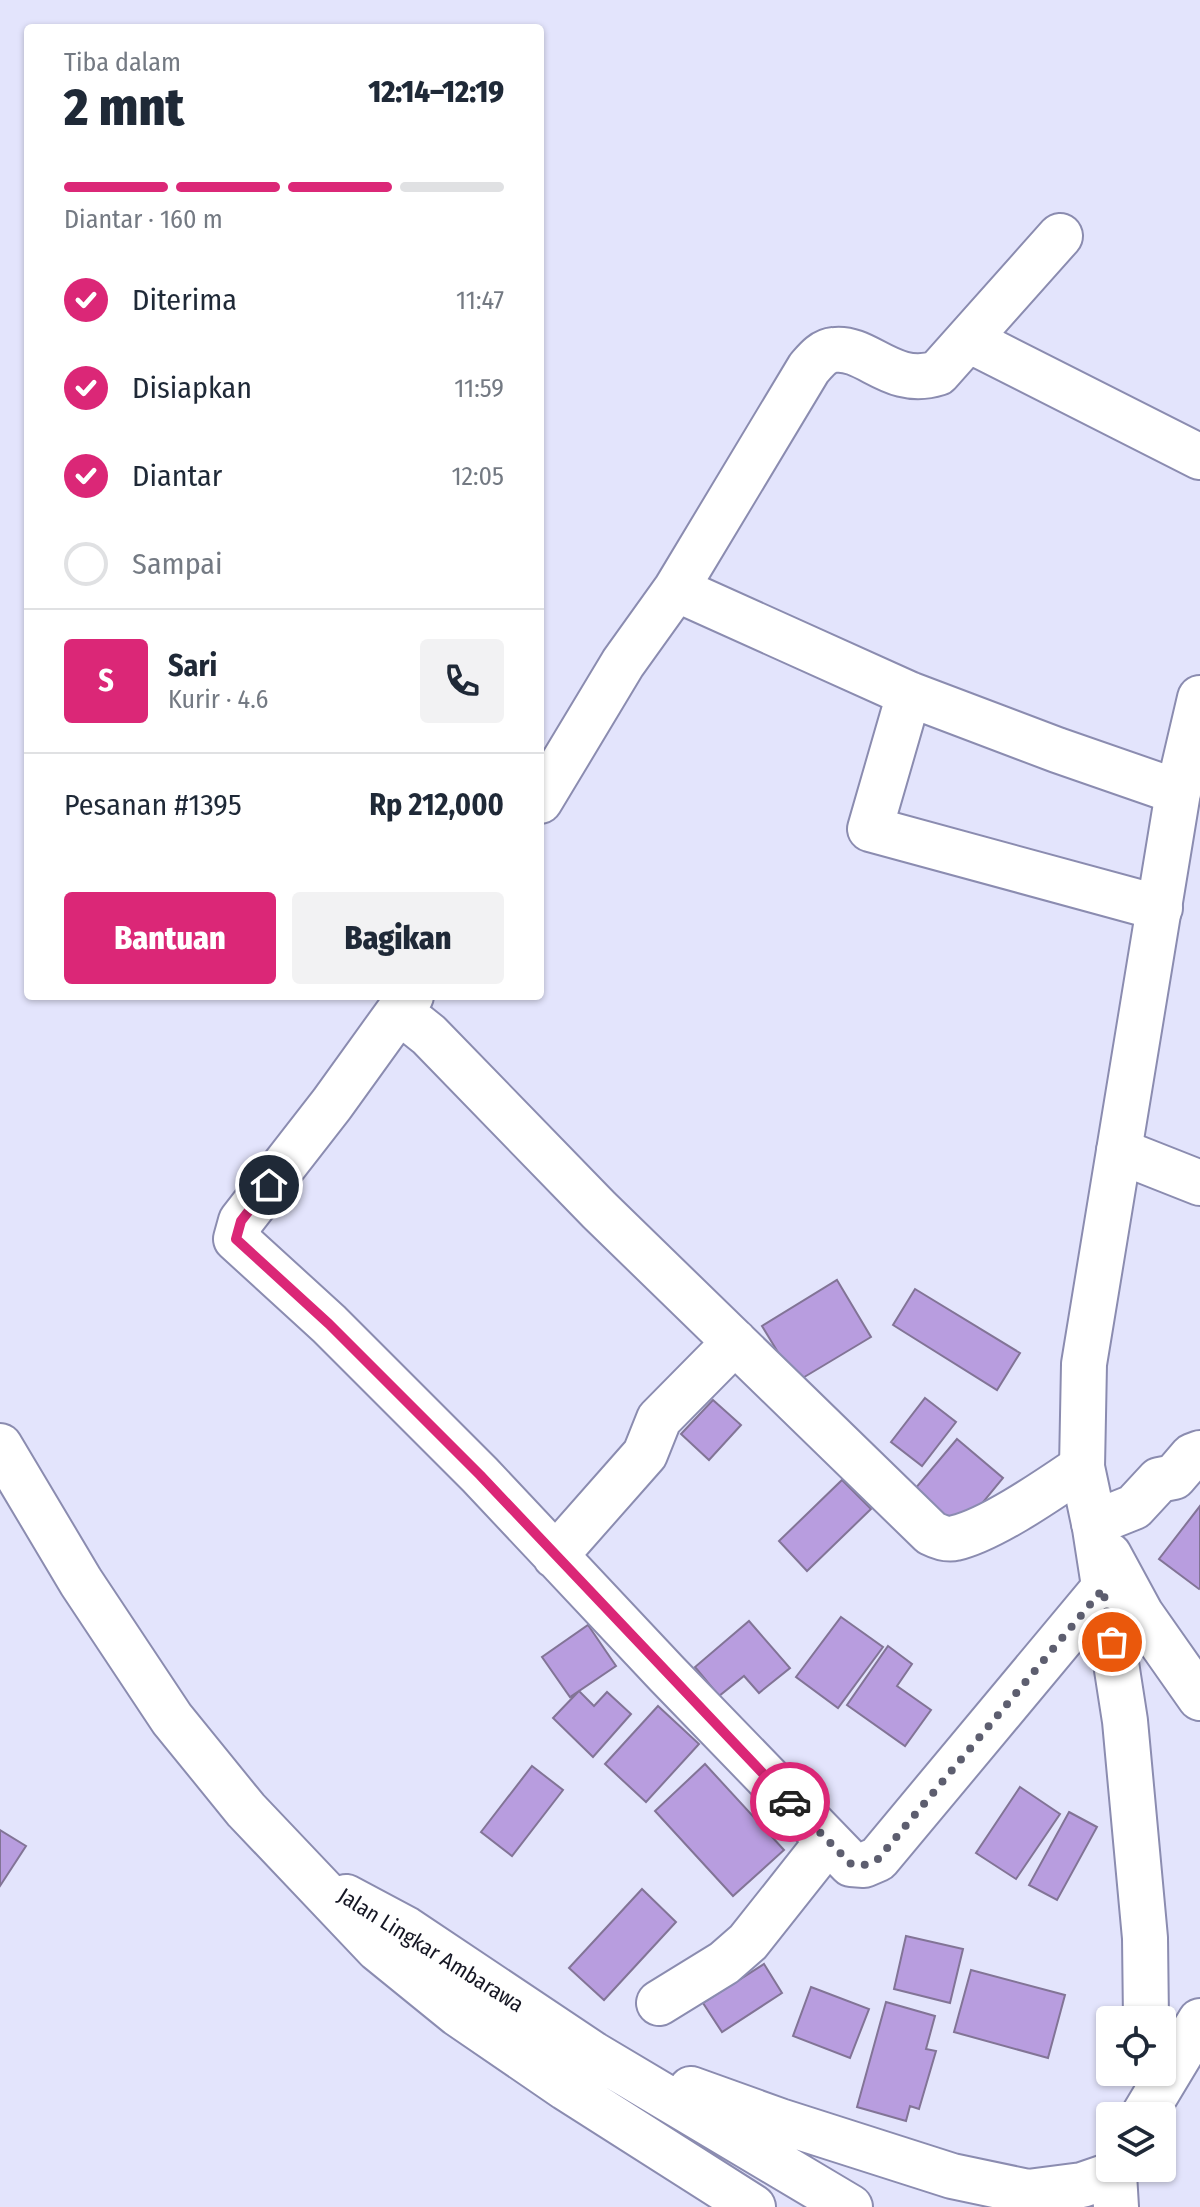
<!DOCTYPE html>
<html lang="id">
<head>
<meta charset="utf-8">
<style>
  :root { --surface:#fff; --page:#f2f2f3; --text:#1f2937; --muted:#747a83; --line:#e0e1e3; --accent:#db2777 }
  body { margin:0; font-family:"Fira Sans Condensed",sans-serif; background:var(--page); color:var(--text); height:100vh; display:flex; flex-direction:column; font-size:30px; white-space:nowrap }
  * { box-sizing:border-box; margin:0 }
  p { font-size:26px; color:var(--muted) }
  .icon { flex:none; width:44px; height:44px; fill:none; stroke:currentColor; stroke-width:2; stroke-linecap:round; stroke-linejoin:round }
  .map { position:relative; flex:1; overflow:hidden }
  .drawer { position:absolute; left:24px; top:24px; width:520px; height:976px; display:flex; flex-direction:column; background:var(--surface); border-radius:8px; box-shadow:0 2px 6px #0004 }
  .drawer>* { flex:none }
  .buttons { position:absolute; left:1096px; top:2006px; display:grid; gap:16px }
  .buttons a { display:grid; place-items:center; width:80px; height:80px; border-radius:8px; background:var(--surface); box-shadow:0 2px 6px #0004; font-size:40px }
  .pin { position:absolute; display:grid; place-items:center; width:68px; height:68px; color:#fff; margin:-34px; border:4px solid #fff; border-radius:50%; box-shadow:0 2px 8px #0007 }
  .courier { position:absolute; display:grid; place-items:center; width:80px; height:80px; margin:-40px; border:6px solid #db2777; border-radius:50%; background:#fff; color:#222; box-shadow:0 2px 10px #0007 }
  .head em { font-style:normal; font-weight:800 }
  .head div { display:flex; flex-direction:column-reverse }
  .head { display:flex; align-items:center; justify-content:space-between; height:136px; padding:0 40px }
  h1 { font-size:52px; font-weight:800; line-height:60px }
  .bar { display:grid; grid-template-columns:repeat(4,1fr); gap:12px 8px; align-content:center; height:96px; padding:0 40px }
  .bar i { height:10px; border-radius:6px; background:var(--line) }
  .bar .current { background:var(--accent) }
  .bar p { grid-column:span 4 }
  .line { display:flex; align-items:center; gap:20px; padding:0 40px; border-top:2px solid var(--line) }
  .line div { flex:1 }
  .round { display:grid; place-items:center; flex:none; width:84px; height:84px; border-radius:8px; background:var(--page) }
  ol { padding:0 40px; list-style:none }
  li { display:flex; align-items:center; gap:24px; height:88px }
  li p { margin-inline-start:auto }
  li .icon { padding:8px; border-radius:50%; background:var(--accent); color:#fff; stroke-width:4 }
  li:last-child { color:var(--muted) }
  li i { width:44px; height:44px; border:4px solid var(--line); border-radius:50% }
  .cta { display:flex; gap:16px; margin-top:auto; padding:16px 40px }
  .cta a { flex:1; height:92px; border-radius:8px; background:var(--accent); color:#fff; font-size:32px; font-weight:800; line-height:92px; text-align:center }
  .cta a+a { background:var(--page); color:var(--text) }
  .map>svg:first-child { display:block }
</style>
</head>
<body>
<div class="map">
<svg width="1200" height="2207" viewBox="0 0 1200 2207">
  <rect width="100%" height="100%" fill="#e3e4fc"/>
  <path fill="#b89ddf" stroke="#827496" stroke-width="2" d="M837 1280 871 1337 796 1382 762 1326Z
    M915 1289 1020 1353 997 1390 893 1325Z
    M925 1398 956 1422 922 1466 891 1442Z
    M713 1400 741 1425 709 1460 681 1434Z
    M957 1439 1003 1478 961 1529 914 1490Z
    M842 1480 871 1509 807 1571 779 1541Z
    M1200 1506V1588L1199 1589 1159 1559Z
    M841 1617 883 1647 838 1708 796 1677Z
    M749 1621 790 1668 759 1693 744 1676 719 1696 695 1667Z
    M588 1625 616 1666 570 1697 542 1657Z
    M888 1646 912 1664 897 1686 931 1710 905 1746 847 1705Z
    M579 1691 594 1706 607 1692 631 1714 593 1757 553 1718Z
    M658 1706 699 1744 646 1802 605 1764Z
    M705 1764 784 1850 733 1896 655 1811Z
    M532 1766 563 1790 512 1856 481 1832Z
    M1020 1787 1060 1814 1016 1879 976 1853Z
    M1069 1812 1097 1827 1057 1900 1029 1885Z
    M0 1830 26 1846 0 1886Z
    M642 1889 676 1922 604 2000 569 1968Z
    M906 1936 963 1949 950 2003 894 1989Z
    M764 1964 782 1993 722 2032 703 2003Z
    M971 1970 1065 1995 1048 2058 954 2032Z
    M811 1987 869 2009 850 2058 793 2036Z
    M886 2002 935 2016 926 2049 936 2051 919 2109 910 2106 906 2121 857 2107Z"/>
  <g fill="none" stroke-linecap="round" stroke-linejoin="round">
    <g stroke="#8b8cb0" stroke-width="48">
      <path id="minor" d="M969 340 1200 457
        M676 589 909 694 1057 750 1178 792
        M909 694 870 829 1160 908
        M540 801 623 663 676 589 809 368C816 360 823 351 834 350 868 346 891 388 938 373L1060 236
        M411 996 399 1011 429 1035 599 1210 931 1533C939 1537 947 1540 955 1538 991 1530 1051 1488 1082 1467
        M399 1011 332 1104 241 1221 236 1239 329 1324 480 1475 667 1674 851 1864 864 1865 878 1859 1103 1589
        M1119 1151 1200 1183
        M1094 1523 1134 1507 1159 1480 1174 1477 1192 1456 1200 1453
        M555 1556 645 1454 659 1419 735 1342
        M659 2003 724 1963 748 1942 828 1841"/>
    </g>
    <g stroke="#8b8cb0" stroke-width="48">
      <path id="major" d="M1109 1555 1141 1614 1200 1698
        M1146 2020 1145 1938 1125 1721 1095 1528 1082 1467 1084 1364 1178 792 1200 698
        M1143 2116 1200 2021"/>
    </g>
    <g stroke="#8b8cb0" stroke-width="48">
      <path id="highway" d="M0 1446 81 1582 172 1719 246 1810 378 1949 458 2014 566 2088 753 2207
        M346 1897 406 1929 593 2054 850 2207
        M691 2089 780 2121 952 2176 1028 2192 1082 2185 1114 2174 1116 2207"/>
    </g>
    <use href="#minor" stroke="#fff" stroke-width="44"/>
    <use href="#major" stroke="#fff" stroke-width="44"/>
    <use href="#highway" stroke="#fff" stroke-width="44"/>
  </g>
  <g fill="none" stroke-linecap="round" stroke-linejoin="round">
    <path stroke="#5d5e6f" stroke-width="8" stroke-dasharray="0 14.4" d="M790 1802 851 1864 864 1865 878 1859 1103 1589 1112 1642"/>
    <path stroke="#db2777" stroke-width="10" d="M269 1185 241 1221 236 1239 329 1324 480 1475 790 1802"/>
  </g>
  <g text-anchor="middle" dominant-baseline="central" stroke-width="6" stroke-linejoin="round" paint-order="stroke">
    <g font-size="22" fill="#151623" stroke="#fff">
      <text transform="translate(431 1950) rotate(32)">Jalan Lingkar Ambarawa</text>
    </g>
  </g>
</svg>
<div class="buttons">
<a><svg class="icon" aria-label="locate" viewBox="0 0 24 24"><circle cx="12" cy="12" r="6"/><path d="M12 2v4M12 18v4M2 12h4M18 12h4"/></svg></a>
<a><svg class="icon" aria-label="layers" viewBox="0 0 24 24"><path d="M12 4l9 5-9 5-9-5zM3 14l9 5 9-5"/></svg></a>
</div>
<div class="pin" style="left:1112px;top:1642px;background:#ea580c"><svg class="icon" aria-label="bag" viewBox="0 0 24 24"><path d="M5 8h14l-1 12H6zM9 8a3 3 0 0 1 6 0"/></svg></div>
<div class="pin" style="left:269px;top:1185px;background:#1f2937"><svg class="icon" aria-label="home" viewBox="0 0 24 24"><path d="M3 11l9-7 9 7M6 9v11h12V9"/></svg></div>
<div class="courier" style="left:790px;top:1802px"><svg class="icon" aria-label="car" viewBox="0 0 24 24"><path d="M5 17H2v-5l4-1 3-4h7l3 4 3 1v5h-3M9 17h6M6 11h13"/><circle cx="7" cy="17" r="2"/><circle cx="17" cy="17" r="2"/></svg></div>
<section class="drawer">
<div class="head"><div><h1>2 mnt</h1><p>Tiba dalam</p></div><em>12:14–12:19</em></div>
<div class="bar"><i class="current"></i><i class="current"></i><i class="current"></i><i></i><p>Diantar · 160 m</p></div>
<ol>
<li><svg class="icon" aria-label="check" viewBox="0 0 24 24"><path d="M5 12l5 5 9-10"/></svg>Diterima<p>11:47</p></li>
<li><svg class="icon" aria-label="check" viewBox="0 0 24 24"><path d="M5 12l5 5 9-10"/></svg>Disiapkan<p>11:59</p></li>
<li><svg class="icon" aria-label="check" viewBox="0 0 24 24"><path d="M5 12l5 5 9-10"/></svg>Diantar<p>12:05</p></li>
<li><i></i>Sampai</li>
</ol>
<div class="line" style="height:144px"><b class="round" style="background:var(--accent);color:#fff">S</b><div><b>Sari</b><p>Kurir · 4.6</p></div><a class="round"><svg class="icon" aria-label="phone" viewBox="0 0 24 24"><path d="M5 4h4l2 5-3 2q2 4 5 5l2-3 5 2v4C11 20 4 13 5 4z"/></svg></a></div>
<div class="line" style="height:104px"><div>Pesanan #1395</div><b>Rp 212,000</b></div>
<div class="cta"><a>Bantuan</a><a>Bagikan</a></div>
</section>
</div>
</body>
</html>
